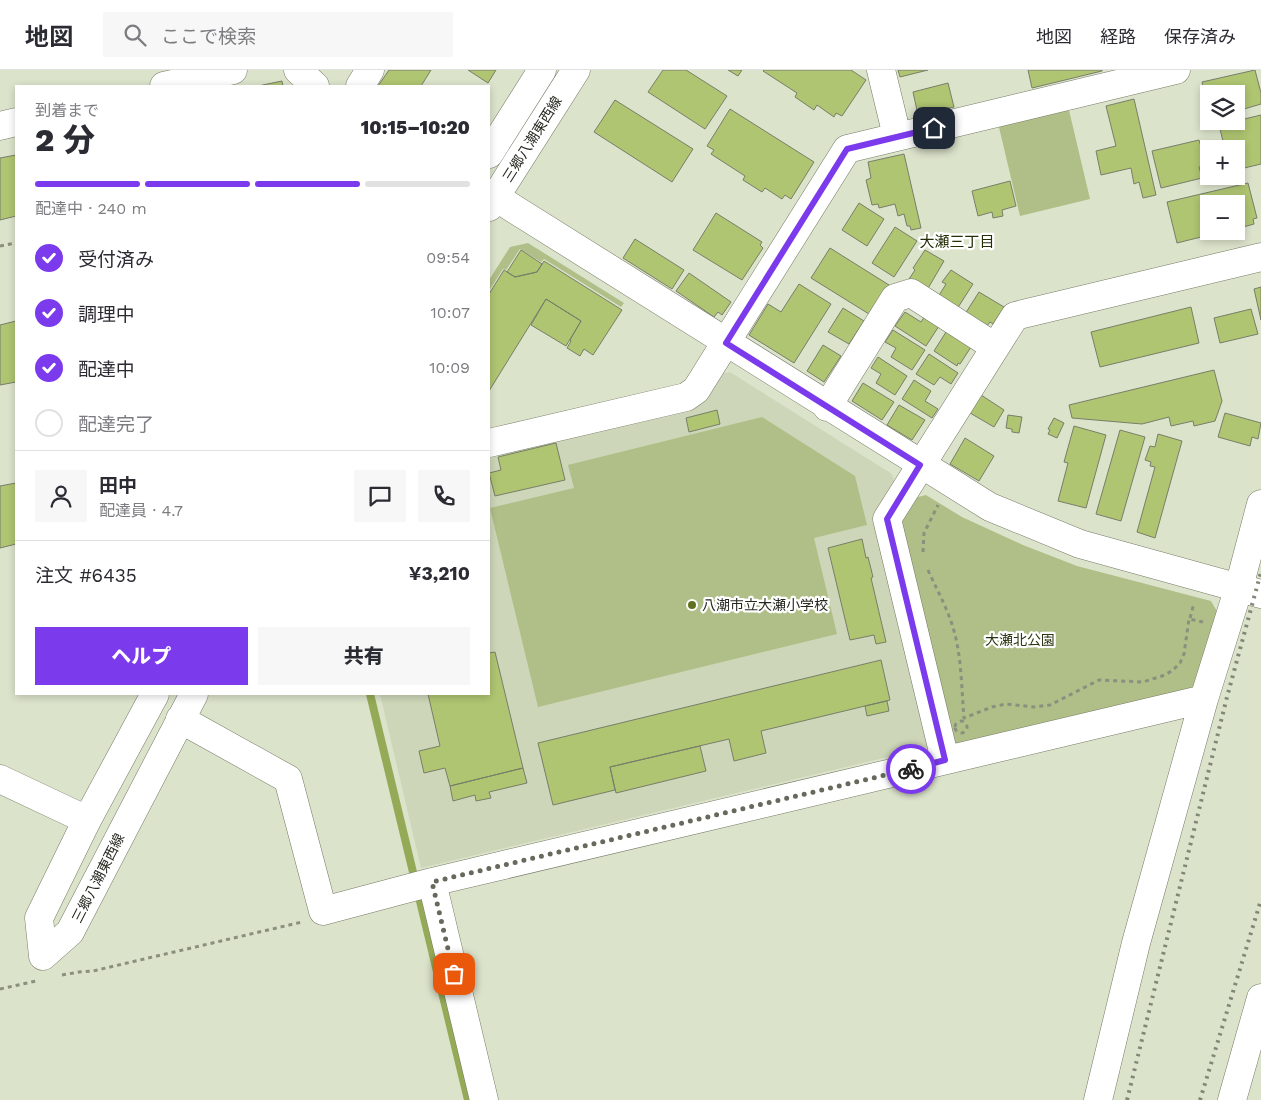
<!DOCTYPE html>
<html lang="ja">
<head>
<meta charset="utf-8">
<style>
  :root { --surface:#fff; --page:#f7f7f7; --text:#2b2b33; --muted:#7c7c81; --line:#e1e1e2; --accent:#7c3aed }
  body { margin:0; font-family:"Work Sans","Noto Sans JP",sans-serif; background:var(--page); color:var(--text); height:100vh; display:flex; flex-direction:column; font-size:19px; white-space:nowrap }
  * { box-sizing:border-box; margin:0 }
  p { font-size:16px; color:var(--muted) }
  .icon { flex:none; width:28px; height:28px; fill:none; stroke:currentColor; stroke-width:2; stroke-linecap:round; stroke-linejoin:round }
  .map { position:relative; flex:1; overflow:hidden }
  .side { position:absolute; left:15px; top:15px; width:475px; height:610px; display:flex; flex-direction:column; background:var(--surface); border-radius:0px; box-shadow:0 2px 8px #0003 }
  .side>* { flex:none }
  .controls { position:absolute; left:1200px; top:15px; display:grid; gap:10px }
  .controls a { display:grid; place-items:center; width:45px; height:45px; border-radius:0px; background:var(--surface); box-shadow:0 2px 8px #0003; font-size:25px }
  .pin { position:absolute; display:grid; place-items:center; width:42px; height:42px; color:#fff; margin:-21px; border-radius:10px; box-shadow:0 2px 8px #0006 }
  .courier { position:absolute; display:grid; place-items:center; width:50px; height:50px; margin:-25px; border:4px solid #7c3aed; border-radius:50%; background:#fff; color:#222; box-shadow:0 1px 6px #0007 }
  .overview em { font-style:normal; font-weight:800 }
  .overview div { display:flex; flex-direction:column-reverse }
  .overview { display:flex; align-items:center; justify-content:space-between; height:85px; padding:0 20px }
  h1 { font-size:32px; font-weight:800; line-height:38px }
  .bar { display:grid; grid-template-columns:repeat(4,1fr); gap:8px 5px; align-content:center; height:60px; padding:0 20px }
  .bar i { height:6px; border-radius:4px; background:var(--line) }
  .bar .on { background:var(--accent) }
  .bar p { grid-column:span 4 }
  .line { display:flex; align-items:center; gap:12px; padding:0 20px; border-top:1px solid var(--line) }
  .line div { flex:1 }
  .round { display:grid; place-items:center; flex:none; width:52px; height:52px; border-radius:0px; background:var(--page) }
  ol { padding:0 20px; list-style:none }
  li { display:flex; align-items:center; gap:15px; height:55px }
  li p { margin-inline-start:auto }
  li .icon { padding:5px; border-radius:50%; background:var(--accent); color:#fff; stroke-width:4 }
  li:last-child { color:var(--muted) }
  li i { width:28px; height:28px; border:2px solid var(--line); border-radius:50% }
  .primary-button { display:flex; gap:10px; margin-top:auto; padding:10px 20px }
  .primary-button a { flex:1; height:58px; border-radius:0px; background:var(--accent); color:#fff; font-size:20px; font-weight:800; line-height:58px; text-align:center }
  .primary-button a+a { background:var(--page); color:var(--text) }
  header { display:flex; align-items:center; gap:30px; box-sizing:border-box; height:70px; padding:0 25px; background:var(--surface); border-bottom:1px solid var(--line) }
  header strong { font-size:24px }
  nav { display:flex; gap:28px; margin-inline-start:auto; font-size:18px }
  .search { width:350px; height:45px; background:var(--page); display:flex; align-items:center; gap:12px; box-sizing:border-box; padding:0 18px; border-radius:0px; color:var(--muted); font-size:19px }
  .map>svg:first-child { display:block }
</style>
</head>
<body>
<header>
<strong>地図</strong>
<div class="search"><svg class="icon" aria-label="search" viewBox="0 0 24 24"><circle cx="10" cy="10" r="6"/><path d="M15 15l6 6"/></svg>ここで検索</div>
<nav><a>地図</a><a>経路</a><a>保存済み</a></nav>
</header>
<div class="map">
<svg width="1261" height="1030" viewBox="0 0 1261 1030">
  <rect width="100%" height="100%" fill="#dce3cb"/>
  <path fill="#cdd6b8" d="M730 302 892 404 895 414 930 677 421 798 380 624H489V385L703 333 719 304Z"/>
  <path fill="#afbf87" d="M1068 36 1090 129 1020 146 998 53Z
    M528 173 624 233 621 237 544 189 541 192 520 179 506 200 503 199 489 221V210L510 177Z
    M762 347 855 406 867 455 814 468 837 564 538 637 490 438 574 418 568 395Z
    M926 425 962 447 1023 475 1077 496 1211 531 1218 543 1197 615 1186 623 961 676 953 671 901 459 902 447 914 428Z"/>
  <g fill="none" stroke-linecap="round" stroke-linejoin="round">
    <path stroke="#95aa56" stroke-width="8" d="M370 624 468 1030"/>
  </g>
  <path fill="#afc571" stroke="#787e69" d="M389 0H431L421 16H378Z
    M468 0H496L488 13Z
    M663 0H686L727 26 705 59 648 22Z
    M728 0H742L738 6Z
    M764 0H851L866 10 842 46 836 43 834 47 817 35 814 40 795 27 797 23 763 1Z
    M898 0H928L900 7Z
    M1028 0H1102V1L1032 18Z
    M1255 0 1261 23V34L1244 39 1243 33 1236 35V24H1209V40L1202 12Z
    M282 11 283 16H258Z
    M948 13 954 37 918 45 913 22Z
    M1134 29 1156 125 1143 128 1139 112 1134 114 1131 98 1101 105 1096 81 1116 76 1106 36Z
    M615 30 693 79 672 112 594 62Z
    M730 39 814 92 791 129 785 125 782 129 765 118 762 122 743 110 745 106 711 84 714 80 707 76Z
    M1261 45V94L1236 100V79H1225L1219 55Z
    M1199 70 1206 95 1199 97 1202 108 1161 118 1152 81Z
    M904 84 921 158 911 160 910 156H907L904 144 898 146 895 134 879 138 878 134 872 135 866 110 871 108 868 92Z
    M16 85V146L0 150V88Z
    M1010 111 1016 136 1002 140 1003 146 993 148 992 142 978 146 972 121Z
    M1248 113 1257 148 1253 149 1254 154 1236 159V134H1209V161H1225L1177 173 1167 132Z
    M859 133 884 149 867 176 842 160Z
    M716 143 762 172 760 175 763 178 742 210 693 180Z
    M895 157 917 171 894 207 872 193Z
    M635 169 684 200 672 219 623 188Z
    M830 178 889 215 869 244 811 208Z
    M521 180 542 194 537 202 515 207 507 202Z
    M925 180 944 191 927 220 909 209 915 200 913 198Z
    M544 191 622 240 593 285 584 279 580 286 567 278 571 271 570 270 581 251 546 229 489 321V224L504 200 515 207 537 202Z
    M951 200 973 214 957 239 938 227 946 214 942 212Z
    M689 203 731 232 722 245 718 242 714 247 676 221Z
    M799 214 831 234 794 293 749 265 768 234 781 242Z
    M1261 217V250L1254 219Z
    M979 222 1004 237 993 254 990 252 986 257 965 244Z
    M546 229 581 251 566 276 531 255Z
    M1191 237 1199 273 1100 297 1091 262Z
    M843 238 864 251 849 274 828 262Z
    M1251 239 1258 264 1220 273 1214 248Z
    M905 242 921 252 925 246 939 256 926 276 895 256Z
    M16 251V312L0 315V255Z
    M893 260 925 280 912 300 891 287 896 278 885 272Z
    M946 262 971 277 960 294 958 293 957 296 934 281Z
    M823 275 841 286 824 312 807 301Z
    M929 284 958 303 951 314 940 307 934 315 916 304Z
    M878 287 907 306 895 325 876 313 881 304 871 298Z
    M1214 300 1222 331 1215 351 1194 356 1193 351 1171 356 1169 347 1142 354 1072 348 1069 335Z
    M914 310 931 321 925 331 938 339 932 348 902 329Z
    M863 313 894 332 882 350 852 331Z
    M981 325 1004 340 994 357 970 343Z
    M899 335 925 350 912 370 887 355Z
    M717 340 720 354 689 362 686 348Z
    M1225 343 1261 353 1258 369 1252 367 1250 376 1218 367Z
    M1008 345 1022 347 1019 363 1012 362V359L1006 358Z
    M1054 348 1064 353 1057 368 1048 364 1050 360 1048 359Z
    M1074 356 1106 365 1086 438 1058 431 1068 393 1064 392Z
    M1120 360 1145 367 1121 451 1096 444Z
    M1158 364 1182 371 1155 468 1137 462 1155 397 1150 396 1151 392 1145 390 1150 376 1155 377Z
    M965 368 994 386 979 411 950 394Z
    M556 373 565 410 495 426 489 403 501 400 498 387Z
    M16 413V474L0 478V416Z
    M862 469 866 488 868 487 873 507 871 508 886 572 876 574 874 565 850 570 828 478Z
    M495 582 523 698 450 716 445 698 424 703 419 681 440 676 428 624H489V583Z
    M881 590 890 630 761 661 766 683 734 691 729 669 610 697 615 720 553 735 538 673Z
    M887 631 889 641 867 646 865 636Z
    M700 676 706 701 616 723 610 697Z
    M523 698 527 713 489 722 491 728 476 731 475 725 453 731 450 716Z"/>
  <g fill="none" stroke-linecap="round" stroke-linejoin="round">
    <g stroke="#757b66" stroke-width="29">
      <path id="minor" d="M298 0 315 16
        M881 0 897 66
        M164 16 233 0
        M360 16 370 0
        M0 56 16 52
        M489 125 495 127 990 437 1080 474 1261 524
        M827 337 895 228 911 223 995 277
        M489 373 686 327 696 320 847 79 1176 0
        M180 649 288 709 323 841 432 812 1204 629
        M945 690 887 449 1015 246 1261 187
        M0 709 87 750
        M432 812 484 1030
        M1098 1030 1136 873 1204 629 1239 517 1261 434
        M1232 1030 1261 928"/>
    </g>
    <g stroke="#757b66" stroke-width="29">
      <path id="tertiary" d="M489 84 542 0
        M489 137 576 0
        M43 886 70 862 194 624
        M43 886 39 848 87 750 155 624"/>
    </g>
    <path stroke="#8a8f7e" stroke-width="3" stroke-dasharray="4 4" stroke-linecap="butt" d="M0 176 16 173
      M923 482 924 463 938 435
      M928 500C935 516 943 530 949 546 962 578 961 614 964 648L992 637 1006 634 1034 637 1050 635 1099 610 1143 612 1165 605 1173 600 1180 593 1184 584 1189 549 1203 552
      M1190 548 1194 533
      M955 657a6 6 0 1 1 12 0a6 6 0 1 1-12 0Z
      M62 905 79 902 93 901 302 852
      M0 919 36 911"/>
    <use href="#minor" stroke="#fff" stroke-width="28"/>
    <use href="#tertiary" stroke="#fff" stroke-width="28"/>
    <path stroke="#818676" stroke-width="4" stroke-dasharray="2.5 5" stroke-linecap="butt" d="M1127 1030 1227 627 1261 502
      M1200 1030 1261 830"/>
  </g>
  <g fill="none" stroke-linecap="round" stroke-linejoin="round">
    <path stroke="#66695c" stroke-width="5" stroke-dasharray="0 9" d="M454 904 432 812 911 699"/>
    <path stroke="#7c3aed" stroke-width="6" d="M911 699 945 690 887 449 920 395 726 273 847 79 934 58"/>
  </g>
  <circle fill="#607220" stroke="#fff" stroke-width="2" cx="692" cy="535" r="5"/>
  <g text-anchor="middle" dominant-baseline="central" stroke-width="4.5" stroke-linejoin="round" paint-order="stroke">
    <g font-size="14" fill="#262820" stroke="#fff">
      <text transform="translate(532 69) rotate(-58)">三郷八潮東西線</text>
      <text transform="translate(98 808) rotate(-63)">三郷八潮東西線</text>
    </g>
    <g font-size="14" fill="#262820" stroke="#fff" text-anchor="start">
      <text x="702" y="535">八潮市立大瀬小学校</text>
    </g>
    <g font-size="14" fill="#2d3612" stroke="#fff">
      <text x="1020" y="570">大瀬北公園</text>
    </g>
    <g font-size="15" fill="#262e07" stroke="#fff">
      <text x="957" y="172">大瀬三丁目</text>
    </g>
  </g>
</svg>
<div class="controls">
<a><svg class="icon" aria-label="layers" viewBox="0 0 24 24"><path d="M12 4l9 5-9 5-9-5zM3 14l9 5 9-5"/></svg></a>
<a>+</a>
<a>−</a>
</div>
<div class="pin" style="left:454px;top:904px;background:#ea580c"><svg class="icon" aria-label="bag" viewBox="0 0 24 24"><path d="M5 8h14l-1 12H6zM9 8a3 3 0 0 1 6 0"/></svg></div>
<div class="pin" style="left:934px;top:58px;background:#1f2937"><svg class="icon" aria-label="home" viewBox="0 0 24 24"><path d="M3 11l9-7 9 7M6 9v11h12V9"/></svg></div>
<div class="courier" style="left:911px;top:699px"><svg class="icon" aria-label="bike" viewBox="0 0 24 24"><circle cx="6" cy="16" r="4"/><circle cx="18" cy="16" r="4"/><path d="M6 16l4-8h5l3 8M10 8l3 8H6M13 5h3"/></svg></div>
<section class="side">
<div class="overview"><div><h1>2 分</h1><p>到着まで</p></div><em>10:15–10:20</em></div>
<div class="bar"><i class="on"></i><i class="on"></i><i class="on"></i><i></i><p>配達中 · 240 m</p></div>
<ol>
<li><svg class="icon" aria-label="check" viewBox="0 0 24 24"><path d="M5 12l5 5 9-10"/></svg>受付済み<p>09:54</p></li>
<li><svg class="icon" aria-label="check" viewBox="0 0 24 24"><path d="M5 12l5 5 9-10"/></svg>調理中<p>10:07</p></li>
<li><svg class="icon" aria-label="check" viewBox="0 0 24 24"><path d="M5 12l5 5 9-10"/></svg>配達中<p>10:09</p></li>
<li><i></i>配達完了</li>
</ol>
<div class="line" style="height:90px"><a class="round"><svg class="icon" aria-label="person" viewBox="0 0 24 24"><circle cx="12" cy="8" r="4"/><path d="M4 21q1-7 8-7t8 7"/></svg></a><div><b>田中</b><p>配達員 · 4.7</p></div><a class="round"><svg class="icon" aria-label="chat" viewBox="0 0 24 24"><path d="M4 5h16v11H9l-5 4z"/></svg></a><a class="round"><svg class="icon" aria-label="phone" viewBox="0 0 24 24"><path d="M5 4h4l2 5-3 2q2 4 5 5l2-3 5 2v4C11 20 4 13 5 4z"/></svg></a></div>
<div class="line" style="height:65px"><div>注文 #6435</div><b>¥3,210</b></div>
<div class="primary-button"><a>ヘルプ</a><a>共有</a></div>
</section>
</div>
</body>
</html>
